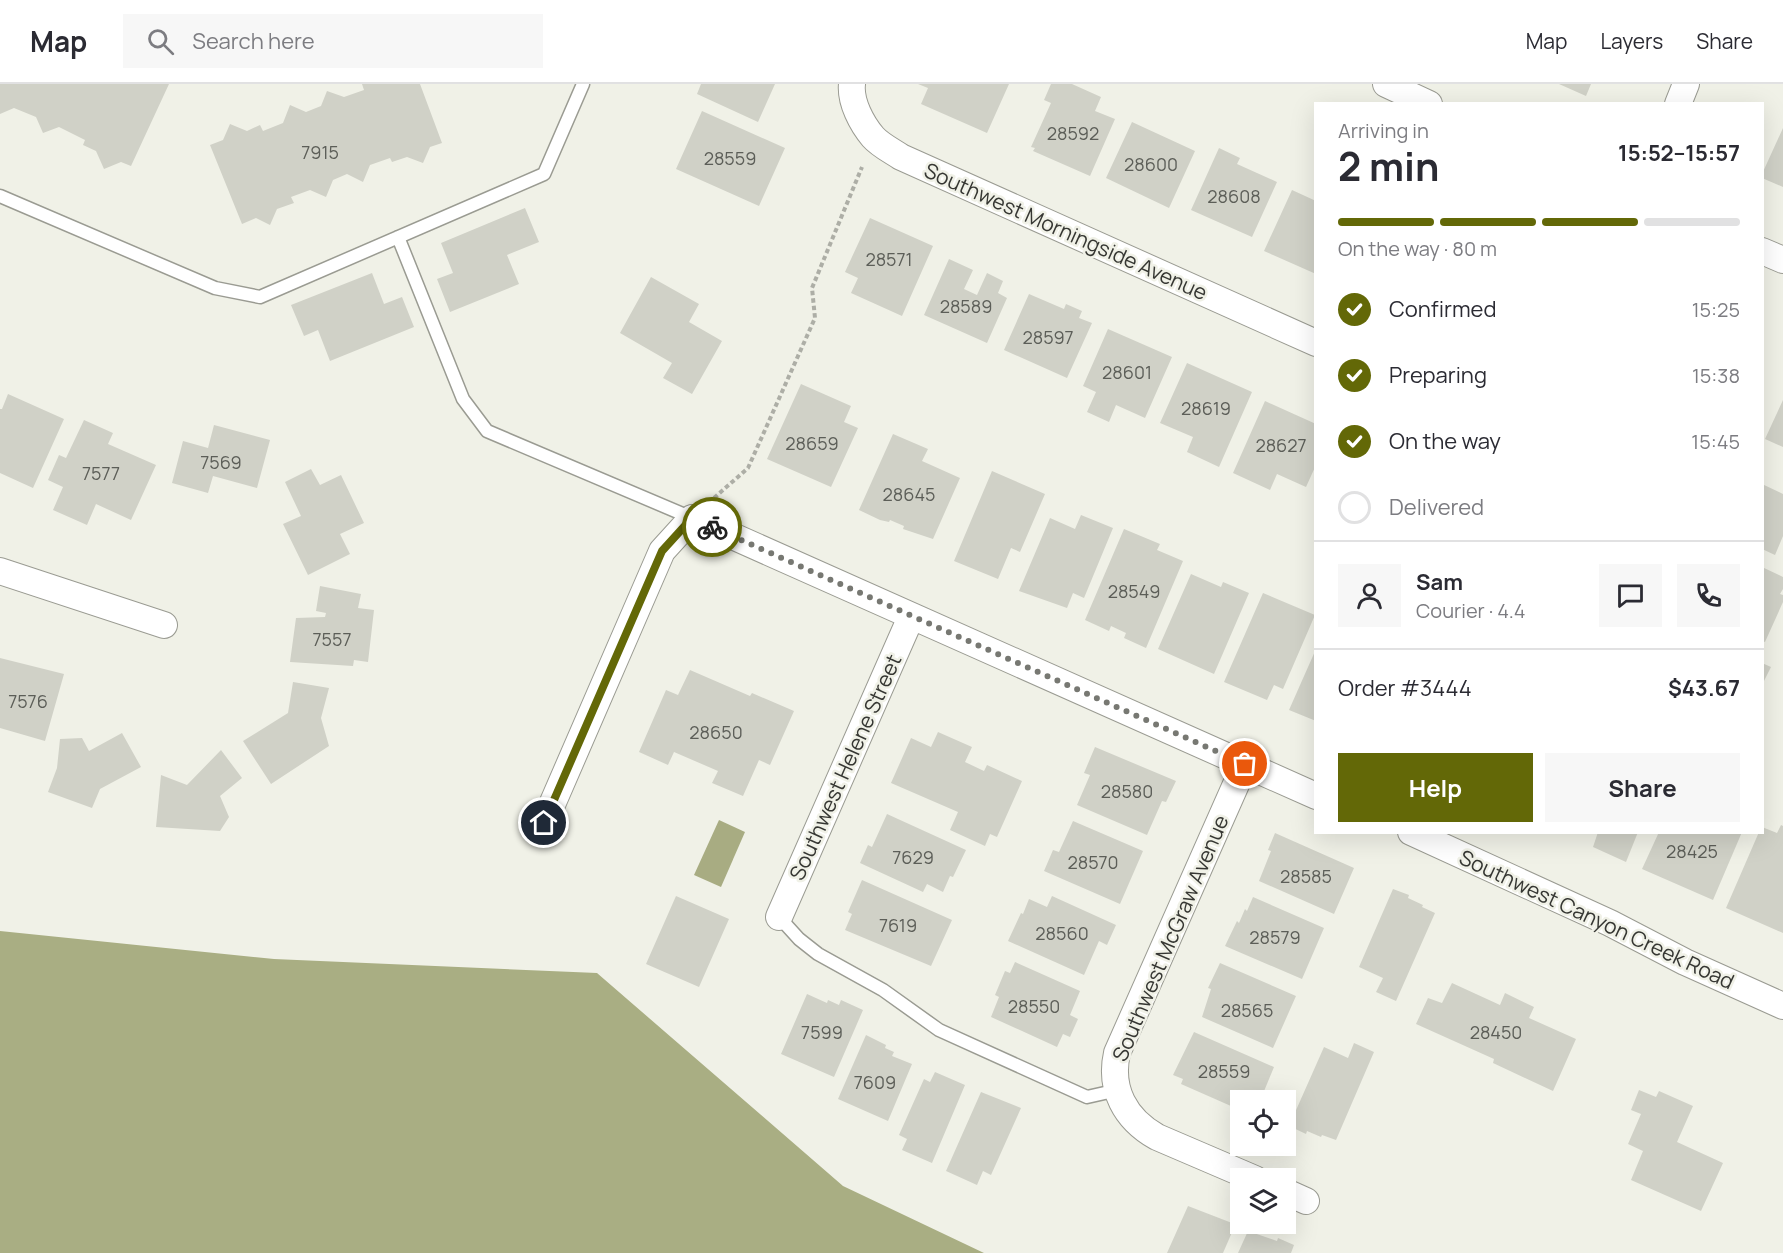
<!DOCTYPE html>
<html lang="en">
<head>
<meta charset="utf-8">
<style>
  :root { --surface:#fff; --page:#f7f7f7; --text:#2b2b33; --muted:#7c7c81; --line:#e1e1e2; --accent:#636807 }
  body { margin:0; font-family:Manrope,sans-serif; background:var(--page); color:var(--text); height:100vh; display:flex; flex-direction:column; font-size:22px; white-space:nowrap }
  * { box-sizing:border-box; margin:0 }
  p { font-size:20px; color:var(--muted) }
  .icon { flex:none; width:33px; height:33px; fill:none; stroke:currentColor; stroke-width:2; stroke-linecap:round; stroke-linejoin:round }
  .map { position:relative; flex:1; overflow:hidden }
  .sheet { position:absolute; left:1314px; top:18px; width:450px; height:732px; display:flex; flex-direction:column; background:var(--surface); border-radius:0px; box-shadow:0 6px 24px #0002 }
  .sheet>* { flex:none }
  .controls { position:absolute; left:1230px; top:1006px; display:grid; gap:12px }
  .controls a { display:grid; place-items:center; width:66px; height:66px; border-radius:0px; background:var(--surface); box-shadow:0 6px 24px #0002; font-size:30px }
  .pin { position:absolute; display:grid; place-items:center; width:51px; height:51px; color:#fff; margin:-26px; border:3px solid #fff; border-radius:50%; box-shadow:0 2px 6px #0007 }
  .courier { position:absolute; display:grid; place-items:center; width:60px; height:60px; margin:-30px; border:4px solid #636807; border-radius:50%; background:#fff; color:#222; box-shadow:0 2px 8px #0007 }
  .overview em { font-style:normal; font-weight:700 }
  .overview div { display:flex; flex-direction:column-reverse }
  .overview { display:flex; align-items:center; justify-content:space-between; height:102px; padding:0 24px }
  h1 { font-size:39px; font-weight:700; line-height:45px }
  .bar { display:grid; grid-template-columns:repeat(4,1fr); gap:9px 6px; align-content:center; height:72px; padding:0 24px }
  .bar i { height:8px; border-radius:4px; background:var(--line) }
  .bar .active { background:var(--accent) }
  .bar p { grid-column:span 4 }
  .line { display:flex; align-items:center; gap:15px; padding:0 24px; border-top:2px solid var(--line) }
  .line div { flex:1 }
  .round { display:grid; place-items:center; flex:none; width:63px; height:63px; border-radius:0px; background:var(--page) }
  ol { padding:0 24px; list-style:none }
  li { display:flex; align-items:center; gap:18px; height:66px }
  li p { margin-inline-start:auto }
  li .icon { padding:6px; border-radius:50%; background:var(--accent); color:#fff; stroke-width:4 }
  li:last-child { color:var(--muted) }
  li i { width:33px; height:33px; border:3px solid var(--line); border-radius:50% }
  .button { display:flex; gap:12px; margin-top:auto; padding:12px 24px }
  .button a { flex:1; height:69px; border-radius:0px; background:var(--accent); color:#fff; font-size:24px; font-weight:700; line-height:69px; text-align:center }
  .button a+a { background:var(--page); color:var(--text) }
  header { display:flex; align-items:center; gap:36px; box-sizing:border-box; height:84px; padding:0 30px; background:var(--surface); border-bottom:2px solid var(--line) }
  header strong { font-size:28px }
  nav { display:flex; gap:33px; margin-inline-start:auto; font-size:21px }
  .search { width:420px; height:54px; background:var(--page); display:flex; align-items:center; gap:15px; box-sizing:border-box; padding:0 21px; border-radius:0px; color:var(--muted); font-size:22px }
  .map>svg:first-child { display:block }
</style>
</head>
<body>
<header>
<strong>Map</strong>
<div class="search"><svg class="icon" aria-label="search" viewBox="0 0 24 24"><circle cx="10" cy="10" r="6"/><path d="M15 15l6 6"/></svg>Search here</div>
<nav><a>Map</a><a>Layers</a><a>Share</a></nav>
</header>
<div class="map">
<svg width="1783" height="1169" viewBox="0 0 1783 1169">
  <rect width="100%" height="100%" fill="#f0f1e7"/>
  <path fill="#a9ae83" d="M0 847 274 875 597 889 843 1102 984 1169H0Z"/>
  <path fill="#a8ac82" d="M719 736 745 748 721 803 694 791Z"/>
  <path fill="#d0d1c7" d="M0 0H169L131 82 121 78 104 85 96 67 83 61 85 56 59 43 43 49 36 33 14 24 0 30Z
    M362 0H420L442 59 430 63 423 79 407 73 392 78 390 74 370 81 363 98 347 90 333 96 326 113 310 106 291 113 294 119 277 125 270 141 256 134 242 140 210 61 223 56 230 40 247 47 260 41 263 47 283 39 290 21 306 28 321 22 327 7 344 13 364 6Z
    M701 0H775L758 38 697 10Z
    M918 0H1009L987 49 921 20 928 4Z
    M1051 0H1072L1101 13 1095 27 1115 35 1090 92 1033 67 1035 64 1031 63 1051 19 1044 16Z
    M1559 0H1591L1586 12Z
    M702 27 785 64 759 122 676 85Z
    M1132 38 1195 67 1169 124 1106 94Z
    M1783 44V103L1762 94V90Z
    M1219 64 1240 74 1237 80 1277 98 1252 153 1191 126Z
    M1292 106 1316 117V190L1264 167Z
    M525 124 539 158 507 171 519 200 450 228 437 195 453 189 441 159Z
    M870 134 933 162 902 232 851 209 858 194 845 188Z
    M949 175 973 186 964 205 977 211 987 189 1003 197 998 209 1007 214 987 259 924 231Z
    M372 189 384 220 402 213 414 243 330 277 318 246 304 252 291 221Z
    M651 193 699 220 689 238 722 257 692 310 663 294 672 279 620 249Z
    M1029 210 1064 225 1066 220 1082 227 1079 234 1092 239 1067 294 1004 266Z
    M1108 245 1172 273 1145 334 1116 321 1109 338 1087 328 1096 308 1083 302Z
    M1187 279 1252 308 1219 383 1187 368 1193 353 1160 339Z
    M801 300 851 322 844 338 858 344 831 403 767 375Z
    M8 310 64 335 33 404 0 389V325H2Z
    M1783 316V363L1765 355Z
    M1265 317 1316 340V381L1306 403 1277 390 1270 406 1233 389Z
    M84 336 113 349 108 360 156 381 131 436 96 420 87 441 53 426 63 403 48 396 59 371 66 374Z
    M214 341 270 356 257 404 213 392 208 409 172 399 183 357 208 364Z
    M893 350 928 365 922 377 960 394 933 455 903 445 904 442 890 436 889 438 880 436 859 426Z
    M311 385 320 401 341 391 364 439 340 450 350 470 308 491 283 440 301 432 285 398Z
    M992 387 1045 410 1020 468 1011 464 998 495 954 477Z
    M1762 400 1783 410V452L1775 471 1762 465Z
    M1081 431 1113 444 1084 514 1073 509 1067 524 1019 507 1050 434 1075 445Z
    M1124 445 1160 460 1157 466 1183 477 1146 564 1124 554 1126 549 1111 542 1109 547 1085 536Z
    M1762 483 1783 493V505L1780 510 1783 511V518L1765 558 1762 557Z
    M1191 490 1221 503 1223 498 1249 509 1214 590 1158 565Z
    M320 502 361 510 358 524 374 526 368 578 354 576 353 582 290 578 296 534 325 533 326 529 316 527Z
    M1263 509 1315 531 1283 605 1274 601 1267 616 1224 598Z
    M1316 565V637L1289 626Z
    M0 574 64 590 45 657 0 644Z
    M1762 579 1771 583 1762 601Z
    M690 586 750 612 752 609 794 627 770 681 759 676 743 712 712 699 718 687 674 668 668 681 639 668 666 606 678 611Z
    M293 598 329 604 321 634 329 662 271 700 243 657 288 629Z
    M938 648 972 663 965 678 984 687 987 681 1022 697 997 753 990 750 985 762 950 746 958 728 891 699 911 654 931 663Z
    M122 649 141 683 100 705 92 724 48 708 57 684 60 655 82 654 89 667Z
    M1095 663 1176 697 1166 718 1162 717 1147 751 1077 721 1090 691 1084 689Z
    M221 666 242 694 220 712 229 733 220 747 156 743 161 691 187 701Z
    M887 730 966 766 953 793 950 792 943 808 927 800 923 808 860 779 868 761 872 763Z
    M1073 737 1143 767 1120 820 1044 787 1053 766 1059 768Z
    M1781 741 1783 742V849L1726 824 1759 748H1762V743L1777 749Z
    M1598 748H1638L1626 778 1593 763Z
    M1659 748H1742L1713 816 1642 785Z
    M1275 749 1354 784 1334 830 1259 797 1271 767 1268 766Z
    M862 796 952 836 931 882 845 846 852 830 848 828Z
    M1393 805 1409 811 1408 814 1423 821 1422 823 1435 829 1396 917 1376 908 1383 894 1359 883Z
    M676 812 729 835 699 903 646 880Z
    M1052 812 1116 841 1107 861 1099 857 1084 891 1008 857 1021 829 1023 830 1029 815 1047 823Z
    M1253 813 1324 844 1302 895 1225 862 1237 837 1239 839 1245 825 1247 827Z
    M1015 878 1080 907 1070 931 1078 935 1070 953 1063 950 1057 963 991 933 999 913 995 911 1005 887 1010 889Z
    M1220 879 1296 912 1273 964 1202 933 1211 905 1208 904Z
    M1452 899 1500 921 1505 909 1534 923 1529 934 1576 955 1553 1007 1493 979 1494 975 1416 940 1428 914 1442 919Z
    M807 910 827 919 828 916 839 921 841 916 863 926 834 993 781 970Z
    M1194 948 1274 983 1260 1017H1240V1026L1181 1000 1183 995 1173 991Z
    M866 951 886 961 885 964 894 968 892 972 912 980 888 1037 838 1015Z
    M1354 959 1374 968 1336 1056 1322 1051 1321 1053 1307 1047 1306 1050 1289 1042 1324 963 1348 974Z
    M935 988 965 1001 932 1079 902 1066 907 1055 899 1051 924 995 930 998Z
    M1639 1006 1656 1013 1659 1007 1693 1022 1677 1058 1723 1079 1701 1127 1631 1096 1643 1067 1628 1060 1641 1030 1631 1026Z
    M981 1008 1021 1024 991 1091 983 1087 977 1101 946 1087Z
    M1188 1122 1232 1139 1230 1145 1233 1146 1223 1169H1167Z
    M1248 1147 1277 1157 1278 1154 1294 1161 1291 1169H1238Z"/>
  <g fill="none" stroke-linecap="round" stroke-linejoin="round">
    <g stroke="#9a9b92" stroke-width="15">
      <path id="service" d="M0 112 215 204 260 213 544 90 583 0
        M398 153 463 315 487 347 692 434
        M779 833 799 855 818 870 883 906 939 946 1087 1013 1118 1006"/>
    </g>
    <g stroke="#9a9b92" stroke-width="28">
      <path id="minor" d="M852 0C850 18 862 40 873 53 880 61 892 67 901 73L1316 259
        M1386 0 1429 20
        M1678 20 1686 0
        M1762 167 1783 176
        M0 487 164 541
        M1245 680 1117 969C1109 1005 1125 1035 1157 1053L1255 1095
        M544 739 662 467 692 434 1316 712
        M1411 748 1610 839 1685 878 1783 922
        M779 833 911 533
        M1286 1108 1306 1117"/>
    </g>
    <path stroke="#adaea6" stroke-width="4" stroke-dasharray="4.5 3" stroke-linecap="butt" d="M714 414 748 384 815 234 812 204 862 83"/>
    <use href="#service" stroke="#fff" stroke-width="12"/>
    <use href="#minor" stroke="#fff" stroke-width="26"/>
  </g>
  <g fill="none" stroke-linecap="round" stroke-linejoin="round">
    <path stroke="#777872" stroke-width="6" stroke-dasharray="0 10.8" d="M712 443 1245 680"/>
    <path stroke="#636807" stroke-width="8" d="M544 739 662 467 692 434 712 443"/>
  </g>
  <g text-anchor="middle" dominant-baseline="central" stroke-width="5" stroke-linejoin="round" paint-order="stroke">
    <g font-size="18" fill="#5c5e58">
      <text x="1073" y="49">28592</text>
      <text x="320" y="68">7915</text>
      <text x="730" y="74">28559</text>
      <text x="1151" y="80">28600</text>
      <text x="1234" y="112">28608</text>
      <text x="889" y="175">28571</text>
      <text x="966" y="222">28589</text>
      <text x="1048" y="253">28597</text>
      <text x="1127" y="288">28601</text>
      <text x="1206" y="324">28619</text>
      <text x="812" y="359">28659</text>
      <text x="1281" y="361">28627</text>
      <text x="221" y="378">7569</text>
      <text x="101" y="389">7577</text>
      <text x="909" y="410">28645</text>
      <text x="1134" y="507">28549</text>
      <text x="332" y="555">7557</text>
      <text x="28" y="617">7576</text>
      <text x="716" y="648">28650</text>
      <text x="1127" y="707">28580</text>
      <text x="1692" y="767">28425</text>
      <text x="913" y="773">7629</text>
      <text x="1093" y="778">28570</text>
      <text x="1306" y="792">28585</text>
      <text x="898" y="841">7619</text>
      <text x="1062" y="849">28560</text>
      <text x="1275" y="853">28579</text>
      <text x="1034" y="922">28550</text>
      <text x="1247" y="926">28565</text>
      <text x="822" y="948">7599</text>
      <text x="1496" y="948">28450</text>
      <text x="1224" y="987">28559</text>
      <text x="875" y="998">7609</text>
    </g>
    <g font-size="21" fill="#363733" stroke="#f0f1e7">
      <text transform="translate(1066 147) rotate(24)">Southwest Morningside Avenue</text>
      <text transform="translate(845 683) rotate(-66)">Southwest Helene Street</text>
      <text transform="translate(1597 835) rotate(25)">Southwest Canyon Creek Road</text>
      <text transform="translate(1170 854) rotate(-67)">Southwest McGraw Avenue</text>
    </g>
  </g>
</svg>
<div class="controls">
<a><svg class="icon" aria-label="locate" viewBox="0 0 24 24"><circle cx="12" cy="12" r="6"/><path d="M12 2v4M12 18v4M2 12h4M18 12h4"/></svg></a>
<a><svg class="icon" aria-label="layers" viewBox="0 0 24 24"><path d="M12 4l9 5-9 5-9-5zM3 14l9 5 9-5"/></svg></a>
</div>
<div class="pin" style="left:1245px;top:680px;background:#ea580c"><svg class="icon" aria-label="bag" viewBox="0 0 24 24"><path d="M5 8h14l-1 12H6zM9 8a3 3 0 0 1 6 0"/></svg></div>
<div class="pin" style="left:544px;top:739px;background:#1f2937"><svg class="icon" aria-label="home" viewBox="0 0 24 24"><path d="M3 11l9-7 9 7M6 9v11h12V9"/></svg></div>
<div class="courier" style="left:712px;top:443px"><svg class="icon" aria-label="bike" viewBox="0 0 24 24"><circle cx="6" cy="16" r="4"/><circle cx="18" cy="16" r="4"/><path d="M6 16l4-8h5l3 8M10 8l3 8H6M13 5h3"/></svg></div>
<section class="sheet">
<div class="overview"><div><h1>2 min</h1><p>Arriving in</p></div><em>15:52–15:57</em></div>
<div class="bar"><i class="active"></i><i class="active"></i><i class="active"></i><i></i><p>On the way · 80 m</p></div>
<ol>
<li><svg class="icon" aria-label="check" viewBox="0 0 24 24"><path d="M5 12l5 5 9-10"/></svg>Confirmed<p>15:25</p></li>
<li><svg class="icon" aria-label="check" viewBox="0 0 24 24"><path d="M5 12l5 5 9-10"/></svg>Preparing<p>15:38</p></li>
<li><svg class="icon" aria-label="check" viewBox="0 0 24 24"><path d="M5 12l5 5 9-10"/></svg>On the way<p>15:45</p></li>
<li><i></i>Delivered</li>
</ol>
<div class="line" style="height:108px"><a class="round"><svg class="icon" aria-label="person" viewBox="0 0 24 24"><circle cx="12" cy="8" r="4"/><path d="M4 21q1-7 8-7t8 7"/></svg></a><div><b>Sam</b><p>Courier · 4.4</p></div><a class="round"><svg class="icon" aria-label="chat" viewBox="0 0 24 24"><path d="M4 5h16v11H9l-5 4z"/></svg></a><a class="round"><svg class="icon" aria-label="phone" viewBox="0 0 24 24"><path d="M5 4h4l2 5-3 2q2 4 5 5l2-3 5 2v4C11 20 4 13 5 4z"/></svg></a></div>
<div class="line" style="height:78px"><div>Order #3444</div><b>$43.67</b></div>
<div class="button"><a>Help</a><a>Share</a></div>
</section>
</div>
</body>
</html>
